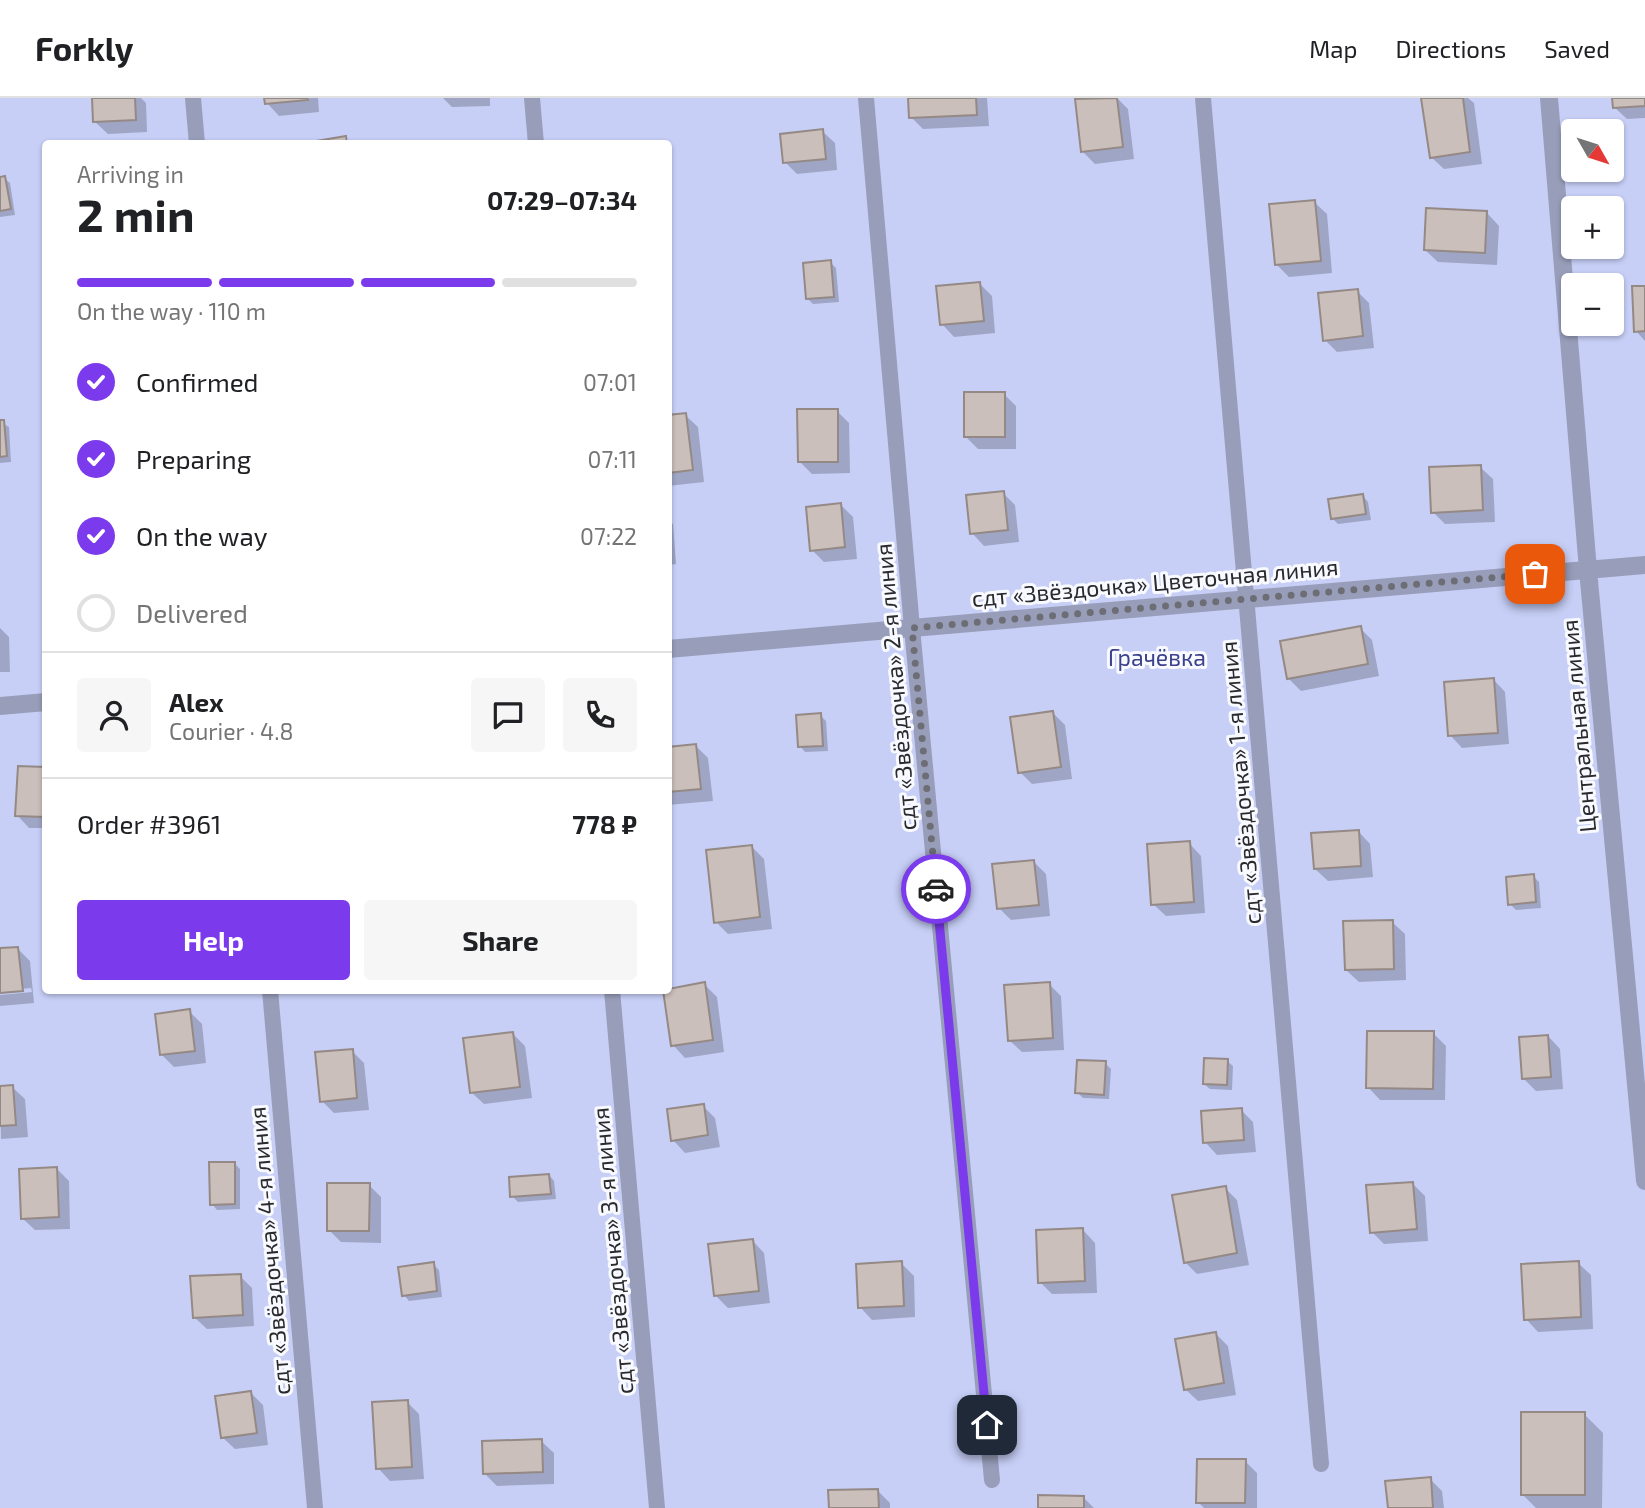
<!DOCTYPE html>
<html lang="en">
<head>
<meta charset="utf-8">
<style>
  :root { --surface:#fff; --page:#f6f6f6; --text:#202124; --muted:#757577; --line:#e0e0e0; --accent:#7c3aed }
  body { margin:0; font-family:"Exo 2",sans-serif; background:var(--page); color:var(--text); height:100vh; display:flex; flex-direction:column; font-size:26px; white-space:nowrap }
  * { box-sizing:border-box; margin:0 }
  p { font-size:23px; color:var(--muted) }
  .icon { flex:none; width:38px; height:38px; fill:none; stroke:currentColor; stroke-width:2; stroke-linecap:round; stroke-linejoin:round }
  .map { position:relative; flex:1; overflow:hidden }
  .sheet { position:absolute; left:42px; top:42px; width:630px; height:854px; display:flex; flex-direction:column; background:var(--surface); border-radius:7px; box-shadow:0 2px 5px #0004 }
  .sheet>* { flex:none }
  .needle { width:46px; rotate:129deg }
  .controls { position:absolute; left:1561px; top:21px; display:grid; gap:14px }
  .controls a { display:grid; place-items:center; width:63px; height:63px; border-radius:7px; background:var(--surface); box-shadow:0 2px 5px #0004; font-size:35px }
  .pin { position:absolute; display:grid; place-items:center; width:60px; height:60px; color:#fff; margin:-30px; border-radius:14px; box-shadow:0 4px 10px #0006 }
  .courier { position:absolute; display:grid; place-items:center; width:70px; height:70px; margin:-35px; border:5px solid #7c3aed; border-radius:50%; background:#fff; color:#222; box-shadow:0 2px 9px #0007 }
  .head em { font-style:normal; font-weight:700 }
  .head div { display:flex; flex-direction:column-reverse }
  .head { display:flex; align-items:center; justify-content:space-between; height:119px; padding:0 35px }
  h1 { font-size:46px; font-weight:700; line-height:52px }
  .bar { display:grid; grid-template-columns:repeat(4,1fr); gap:10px 7px; align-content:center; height:84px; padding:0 35px }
  .bar i { height:9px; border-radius:5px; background:var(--line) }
  .bar .on { background:var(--accent) }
  .bar p { grid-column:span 4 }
  .line { display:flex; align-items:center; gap:18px; padding:0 35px; border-top:2px solid var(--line) }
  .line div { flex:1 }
  .round { display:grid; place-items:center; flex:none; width:74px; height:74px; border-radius:7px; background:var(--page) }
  ol { padding:0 35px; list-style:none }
  li { display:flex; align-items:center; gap:21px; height:77px }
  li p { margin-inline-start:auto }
  li .icon { padding:7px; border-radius:50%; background:var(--accent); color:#fff; stroke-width:4 }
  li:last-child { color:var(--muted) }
  li i { width:38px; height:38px; border:4px solid var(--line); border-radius:50% }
  .button { display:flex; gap:14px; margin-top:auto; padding:14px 35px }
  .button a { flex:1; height:80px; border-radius:7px; background:var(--accent); color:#fff; font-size:28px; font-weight:700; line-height:80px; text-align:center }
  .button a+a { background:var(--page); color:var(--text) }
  header { display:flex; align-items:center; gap:42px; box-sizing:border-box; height:98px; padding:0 35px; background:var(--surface); border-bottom:2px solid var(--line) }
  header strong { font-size:33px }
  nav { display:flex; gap:38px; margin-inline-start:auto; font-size:24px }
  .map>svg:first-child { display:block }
</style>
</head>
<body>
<header>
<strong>Forkly</strong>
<nav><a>Map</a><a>Directions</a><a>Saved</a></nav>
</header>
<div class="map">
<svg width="1645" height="1410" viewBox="0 0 1645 1410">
  <rect width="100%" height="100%" fill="#eaecf8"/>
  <path fill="#c7cff7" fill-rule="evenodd" d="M0 0H1645V1410H0ZM1573 33H1612V72H1573ZM46 46H668V892H46ZM1573 110H1612V149H1573ZM1573 187H1612V226H1573Z"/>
  <path fill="#0003" d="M94 0H141L146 5 147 34 108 36 95 24Z
    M266 0H318L319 14 279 18 267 5Z
    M443 0H490V8L452 9Z
    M910 0H987L989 28 923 31 911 19Z
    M1117 0 1128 11 1134 61 1095 66 1083 54 1077 3Z
    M1423 0H1468L1474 5 1482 66 1444 71 1431 59Z
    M1614 0H1645V20L1627 21 1614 9Z
    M822 33 835 45 837 72 797 76 785 64Z
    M0 80H4L10 85 15 117 0 119Z
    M1314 104 1327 116 1332 175 1289 179 1276 166Z
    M1487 115 1499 128 1497 167 1438 164 1425 152Z
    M830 164 836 170 839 204 813 206 807 200Z
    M980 186 992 198 995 235 954 239 942 226Z
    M1645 189V243L1636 233Z
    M1357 193 1369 205 1374 250 1337 254 1325 242Z
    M1004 296 1016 308V351H978L965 338Z
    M837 313 849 325 850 375 812 376 800 364Z
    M685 317 698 329 704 384 668 388V319Z
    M0 324 9 329 11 364 0 365Z
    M1480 369 1493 381 1495 424 1445 426 1433 414Z
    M1003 395 1015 407 1019 444 984 448 972 435Z
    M1363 398 1368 404 1371 422 1338 426 1333 421Z
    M841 407 853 419 857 461 824 464 812 452Z
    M668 421 673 426 676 466 668 467Z
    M0 530 9 539 10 574H0Z
    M1360 530 1372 542 1379 578 1301 593 1288 580Z
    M1493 581 1505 594 1509 646 1462 650 1450 637Z
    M1053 615 1065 627 1072 681 1032 686 1020 674Z
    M820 617 826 623 828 653 805 654 800 648Z
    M696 648 708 660 713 703 668 707V651Z
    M46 671V730H29L17 717Z
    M1358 733 1370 746 1373 779 1328 783 1315 771Z
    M1189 745 1201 758 1205 815 1166 818 1153 806Z
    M751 748 764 761 772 831 728 836 716 824Z
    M1033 763 1046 776 1050 818 1011 822 999 810Z
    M1533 778 1539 784 1541 810 1516 812 1510 806Z
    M1392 824 1405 836 1406 882 1359 884 1346 872Z
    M17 850 30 863 34 905 0 908V897L32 894 31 890 0 893V852Z
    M704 886 717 899 724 954 685 960 673 947Z
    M1049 886 1061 898 1064 952 1022 954 1009 942Z
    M189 913 202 926 206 965 174 969 161 956Z
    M1433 935 1446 948 1445 1002H1380L1368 989Z
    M513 936 525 948 532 1000 484 1006 471 994Z
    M1548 938 1560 951 1563 991 1536 993 1523 980Z
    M352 953 364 965 369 1012 334 1015 322 1003Z
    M1227 963 1233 968 1232 992 1210 991 1204 986Z
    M1105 965 1111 971 1109 1001 1083 1000 1077 994Z
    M12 989 25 1001 28 1039 1 1041 0 990Z
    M703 1008 715 1020 720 1049 685 1055 673 1042Z
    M1241 1012 1253 1024 1256 1054 1217 1057 1205 1044Z
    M234 1065 240 1071V1111L217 1112 212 1106Z
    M57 1071 69 1083 70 1131 35 1132 22 1120Z
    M549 1077 554 1083 556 1101 518 1104 512 1098Z
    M1413 1086 1425 1098 1428 1143 1384 1146 1372 1134Z
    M369 1087 381 1099V1145L341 1144 329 1132Z
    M1225 1090 1237 1102 1249 1167 1197 1176 1185 1164Z
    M1083 1132 1095 1145 1097 1195 1052 1196 1040 1184Z
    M752 1142 764 1155 770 1205 728 1210 715 1197Z
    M901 1165 914 1178 915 1219 872 1222 860 1209Z
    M1578 1165 1591 1177 1593 1231 1538 1234 1526 1221Z
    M433 1166 439 1172 442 1199 409 1203 404 1197Z
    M240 1178 252 1190 254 1228 207 1231 194 1219Z
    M1216 1236 1228 1248 1236 1297 1198 1303 1185 1291Z
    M251 1295 263 1307 268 1347 235 1351 222 1339Z
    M407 1304 419 1316 424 1381 390 1383 378 1370Z
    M1584 1316 1603 1335 1602 1410H1536L1522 1396Z
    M541 1343 554 1355V1386L497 1388 485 1376Z
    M1245 1363 1257 1375V1410H1204L1198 1404Z
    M1430 1381 1442 1393 1444 1410H1390Z
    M877 1392 890 1405V1410H830Z
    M1084 1400 1094 1410H1039Z"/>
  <path fill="#cbbfbb" stroke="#958985" stroke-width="2" d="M92 0H135L136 22 93 24Z
    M264 0H307L308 2 265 6Z
    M908 0H976L977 17 909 20Z
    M1117 0 1123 49 1081 54 1075 1Z
    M1421 0H1463L1470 54 1430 60Z
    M1612 0H1645V8L1613 10Z
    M823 31 826 61 783 65 780 36Z
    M346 38 347 46H299Z
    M5 78 11 111 0 113V79Z
    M1315 102 1321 163 1275 167 1269 106Z
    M1426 110 1487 113 1485 155 1424 152Z
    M831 162 834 199 806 201 803 165Z
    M980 184 984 223 940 227 936 188Z
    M1632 188H1645V233L1634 234Z
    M1358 191 1363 238 1323 243 1318 195Z
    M964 294H1005V339H964Z
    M797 311H838V364H798Z
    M686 315 693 372 668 375V317Z
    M0 322H4L7 358 0 359Z
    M1481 367 1483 412 1431 415 1429 369Z
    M1004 393 1008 432 970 436 966 397Z
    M1363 396 1366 416 1331 421 1328 401Z
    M841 405 845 449 810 453 806 409Z
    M1361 528 1368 566 1287 581 1280 543Z
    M1494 580 1498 635 1448 638 1444 584Z
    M1053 613 1061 669 1018 675 1010 619Z
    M821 615 823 648 798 649 796 617Z
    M696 646 701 691 668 694V649Z
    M18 668 46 669V719L15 718Z
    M1359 732 1361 768 1314 771 1311 735Z
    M1190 743 1194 804 1151 807 1147 746Z
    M752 747 760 819 714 825 706 752Z
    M1034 762 1039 807 997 811 992 766Z
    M1534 776 1536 804 1508 807 1506 779Z
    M1393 822 1394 871 1345 872 1343 823Z
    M18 849 23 893 0 895V850Z
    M705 884 713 942 671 948 663 892Z
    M1050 884 1053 940 1008 943 1004 887Z
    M190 911 195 953 160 957 155 916Z
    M1367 933H1434L1433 991 1366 990Z
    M513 934 520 989 470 995 463 940Z
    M1548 937 1551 979 1522 981 1519 939Z
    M353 951 357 1000 320 1004 315 954Z
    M1204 960 1228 961 1227 987 1203 986Z
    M1077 962 1106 963 1104 997 1075 995Z
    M13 987 16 1027 0 1028V988Z
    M704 1006 708 1037 671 1043 667 1011Z
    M1242 1010 1244 1042 1203 1045 1201 1013Z
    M209 1064H235V1106L210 1107Z
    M57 1069 59 1119 21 1121 19 1071Z
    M549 1076 551 1096 510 1099 509 1079Z
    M1413 1084 1417 1131 1370 1135 1366 1087Z
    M327 1085H370L369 1133H327Z
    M1226 1088 1237 1155 1184 1165 1172 1097Z
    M1083 1130 1085 1183 1038 1185 1036 1132Z
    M753 1141 759 1193 714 1198 708 1146Z
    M902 1163 904 1208 858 1210 856 1166Z
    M1579 1163 1581 1219 1524 1222 1521 1166Z
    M434 1164 437 1193 402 1198 398 1169Z
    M241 1176 243 1217 193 1220 190 1178Z
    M1216 1234 1224 1285 1184 1292 1175 1241Z
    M251 1293 257 1335 221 1340 215 1298Z
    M408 1302 412 1369 376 1371 372 1304Z
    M1521 1314H1585V1397H1521Z
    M542 1341 543 1374 483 1376 482 1343Z
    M1197 1361H1246L1245 1405H1196Z
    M1431 1379 1433 1410H1388L1385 1383Z
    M878 1391 879 1410H829L828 1392Z
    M1038 1397 1084 1398V1410H1038Z"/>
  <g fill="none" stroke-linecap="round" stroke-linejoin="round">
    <path stroke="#989eba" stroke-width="16" d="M193 0 197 46
      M532 0 536 46
      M866 0 912 530 992 1382
      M1203 0 1321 1366
      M270 892 315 1410
      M612 892 657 1410"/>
    <path stroke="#989eba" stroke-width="18" d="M1549 0 1588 472 1645 1083
      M668 551 1645 467
      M0 608 46 604"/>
  </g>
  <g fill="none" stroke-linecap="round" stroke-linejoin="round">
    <path stroke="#6d6e75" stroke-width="7" stroke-dasharray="0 12.6" d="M936 791 912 530 1535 476"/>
    <path stroke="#7c3aed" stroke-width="9" d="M936 791 987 1327"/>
  </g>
  <g text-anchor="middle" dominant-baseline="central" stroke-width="6" stroke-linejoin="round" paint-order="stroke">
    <g font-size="23" fill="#292a2e" stroke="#f9faff">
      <text transform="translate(1155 484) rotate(-5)">сдт «Звёздочка» Цветочная линия</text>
      <text transform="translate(895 589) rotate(-95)">сдт «Звёздочка» 2-я линия</text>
      <text transform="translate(1578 628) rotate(-95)">Центральная линия</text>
      <text transform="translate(1240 685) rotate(-95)">сдт «Звёздочка» 1-я линия</text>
      <text transform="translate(269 1153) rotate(-95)">сдт «Звёздочка» 4-я линия</text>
      <text transform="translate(612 1153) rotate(-95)">сдт «Звёздочка» 3-я линия</text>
    </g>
    <g font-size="23" fill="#3b418b" stroke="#f9faff">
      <text x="1157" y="559">Грачёвка</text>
    </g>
  </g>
</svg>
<div class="controls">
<a><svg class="needle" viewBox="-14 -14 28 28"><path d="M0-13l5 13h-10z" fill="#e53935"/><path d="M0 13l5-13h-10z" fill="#757577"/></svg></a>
<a>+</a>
<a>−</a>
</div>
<div class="pin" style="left:1535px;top:476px;background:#ea580c"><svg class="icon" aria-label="bag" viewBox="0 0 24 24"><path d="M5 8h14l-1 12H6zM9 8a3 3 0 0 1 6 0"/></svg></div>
<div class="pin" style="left:987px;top:1327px;background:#1f2937"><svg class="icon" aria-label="home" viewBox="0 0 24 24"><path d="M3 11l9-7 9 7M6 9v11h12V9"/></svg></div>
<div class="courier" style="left:936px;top:791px"><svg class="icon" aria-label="car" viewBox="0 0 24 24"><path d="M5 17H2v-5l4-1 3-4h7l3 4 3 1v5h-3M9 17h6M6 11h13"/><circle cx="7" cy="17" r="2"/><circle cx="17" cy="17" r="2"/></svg></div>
<section class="sheet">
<div class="head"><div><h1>2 min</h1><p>Arriving in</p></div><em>07:29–07:34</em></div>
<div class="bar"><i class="on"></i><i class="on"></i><i class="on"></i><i></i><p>On the way · 110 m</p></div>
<ol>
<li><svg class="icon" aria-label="check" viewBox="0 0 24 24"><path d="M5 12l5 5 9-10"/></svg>Confirmed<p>07:01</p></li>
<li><svg class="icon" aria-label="check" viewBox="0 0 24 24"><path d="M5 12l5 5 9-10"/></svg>Preparing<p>07:11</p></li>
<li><svg class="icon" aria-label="check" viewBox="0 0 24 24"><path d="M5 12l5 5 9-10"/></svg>On the way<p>07:22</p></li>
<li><i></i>Delivered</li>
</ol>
<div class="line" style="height:126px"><a class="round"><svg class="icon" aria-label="person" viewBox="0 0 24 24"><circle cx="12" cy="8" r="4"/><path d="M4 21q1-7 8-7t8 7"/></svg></a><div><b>Alex</b><p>Courier · 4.8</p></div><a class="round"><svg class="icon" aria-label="chat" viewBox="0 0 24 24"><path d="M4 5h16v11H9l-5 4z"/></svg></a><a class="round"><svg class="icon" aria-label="phone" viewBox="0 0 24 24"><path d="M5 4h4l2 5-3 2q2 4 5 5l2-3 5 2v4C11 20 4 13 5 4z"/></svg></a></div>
<div class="line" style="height:91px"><div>Order #3961</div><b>778 ₽</b></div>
<div class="button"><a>Help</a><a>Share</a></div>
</section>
</div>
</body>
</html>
